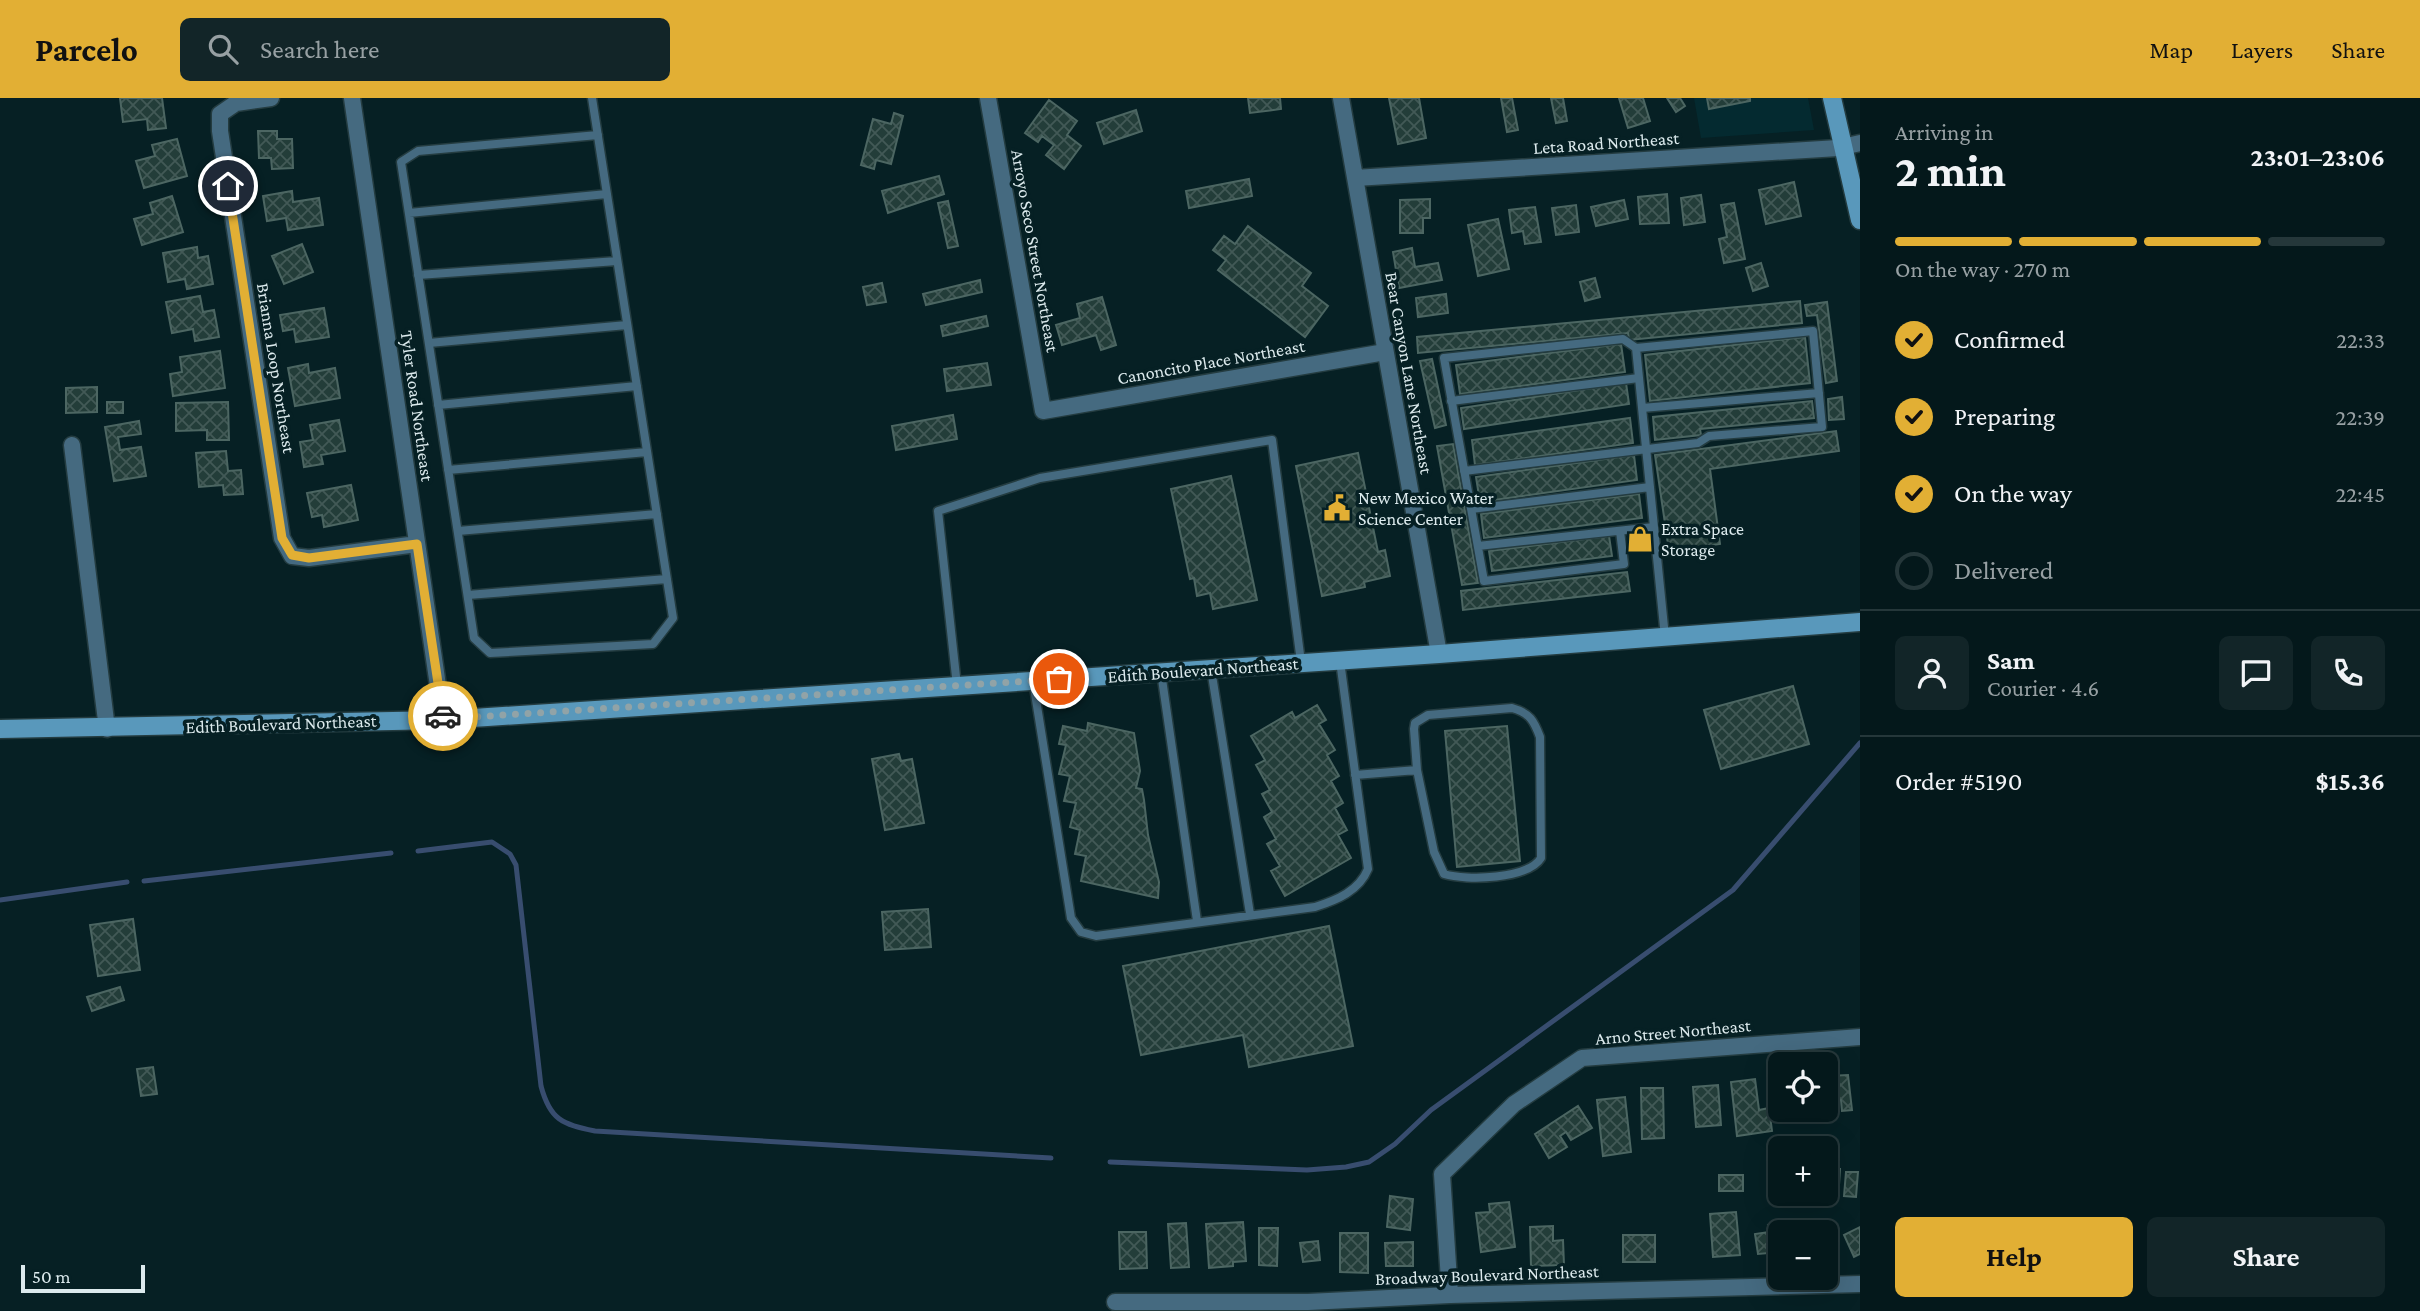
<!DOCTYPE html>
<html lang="en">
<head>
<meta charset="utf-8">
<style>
  :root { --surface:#04181b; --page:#122528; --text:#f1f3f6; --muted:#97a0a3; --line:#25373a; --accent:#e2af34 }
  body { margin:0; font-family:"Crimson Pro",serif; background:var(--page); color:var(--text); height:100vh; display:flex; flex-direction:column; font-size:26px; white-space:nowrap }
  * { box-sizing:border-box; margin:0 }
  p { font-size:23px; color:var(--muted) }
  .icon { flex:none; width:38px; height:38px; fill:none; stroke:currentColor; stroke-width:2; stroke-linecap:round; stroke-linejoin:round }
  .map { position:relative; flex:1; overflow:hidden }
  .sheet { display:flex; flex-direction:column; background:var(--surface); width:560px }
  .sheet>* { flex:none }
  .fabs { position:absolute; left:1768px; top:954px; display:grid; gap:14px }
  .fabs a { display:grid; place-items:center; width:70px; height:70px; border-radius:10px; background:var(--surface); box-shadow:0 7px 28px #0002,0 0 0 2px var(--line); font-size:35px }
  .scale { position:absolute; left:21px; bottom:18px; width:124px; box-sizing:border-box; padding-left:7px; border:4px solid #dceaed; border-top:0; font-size:19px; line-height:24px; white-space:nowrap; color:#dceaed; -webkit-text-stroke:5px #062024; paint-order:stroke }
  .pin { position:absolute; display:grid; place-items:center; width:60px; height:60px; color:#fff; margin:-30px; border:4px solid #fff; border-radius:50%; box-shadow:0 2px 7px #0007 }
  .courier { position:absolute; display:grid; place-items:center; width:70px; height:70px; margin:-35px; border:5px solid #e2af34; border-radius:50%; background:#fff; color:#222; box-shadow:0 2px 9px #0007 }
  .head em { font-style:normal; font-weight:700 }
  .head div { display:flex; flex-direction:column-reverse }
  .head { display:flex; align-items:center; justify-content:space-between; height:119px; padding:0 35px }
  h1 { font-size:46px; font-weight:700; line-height:52px }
  .bar { display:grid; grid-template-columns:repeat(4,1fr); gap:10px 7px; align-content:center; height:84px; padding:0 35px }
  .bar i { height:9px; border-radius:5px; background:var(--line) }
  .bar .active { background:var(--accent) }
  .bar p { grid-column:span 4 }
  .line { display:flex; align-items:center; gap:18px; padding:0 35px; border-top:2px solid var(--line) }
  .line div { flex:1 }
  .round { display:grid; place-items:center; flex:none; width:74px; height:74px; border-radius:10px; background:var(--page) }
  ol { padding:0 35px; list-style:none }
  li { display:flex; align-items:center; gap:21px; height:77px }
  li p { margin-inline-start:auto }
  li .icon { padding:7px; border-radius:50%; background:var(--accent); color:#111; stroke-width:4 }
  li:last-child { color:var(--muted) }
  li i { width:38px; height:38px; border:4px solid var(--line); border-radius:50% }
  .cta { display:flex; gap:14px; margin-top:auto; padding:14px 35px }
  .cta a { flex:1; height:80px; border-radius:10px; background:var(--accent); color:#111; font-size:28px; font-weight:700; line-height:80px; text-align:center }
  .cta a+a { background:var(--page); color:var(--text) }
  header { display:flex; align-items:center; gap:42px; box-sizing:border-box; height:98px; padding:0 35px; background:var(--accent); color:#111 }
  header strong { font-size:33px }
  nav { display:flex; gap:38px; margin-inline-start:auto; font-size:24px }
  .search { width:490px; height:63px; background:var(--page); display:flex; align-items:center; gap:18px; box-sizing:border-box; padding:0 24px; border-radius:10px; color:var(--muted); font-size:26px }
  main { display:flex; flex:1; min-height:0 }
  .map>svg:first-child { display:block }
</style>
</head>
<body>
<header>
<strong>Parcelo</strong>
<div class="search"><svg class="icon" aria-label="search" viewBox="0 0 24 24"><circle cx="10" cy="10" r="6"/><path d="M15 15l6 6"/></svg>Search here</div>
<nav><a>Map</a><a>Layers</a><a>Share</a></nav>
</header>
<main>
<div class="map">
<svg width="1860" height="1213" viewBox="0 0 1860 1213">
  <defs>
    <pattern id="building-cross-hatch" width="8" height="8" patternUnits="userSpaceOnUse" patternTransform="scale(1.75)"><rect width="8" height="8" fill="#233d39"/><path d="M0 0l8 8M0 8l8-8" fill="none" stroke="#425956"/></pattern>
  </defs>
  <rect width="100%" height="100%" fill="#062024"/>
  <path fill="#042a30" d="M1694 0H1808L1814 32 1701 40Z"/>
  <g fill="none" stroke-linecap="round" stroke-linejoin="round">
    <path stroke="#384d6f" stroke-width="5" d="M418 753 492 744 510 756 516 767 541 988C550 1022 562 1026 595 1033L1051 1060
      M144 783 391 755
      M0 802 127 784
      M1110 1064 1307 1072 1346 1069 1369 1064 1395 1046 1431 1012 1733 792 1860 645"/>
  </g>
  <path fill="url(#building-cross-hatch)" stroke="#4c6662" stroke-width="2" d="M120 0H162L166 30 148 32 147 21 123 24Z
    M1248 0H1280L1281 11 1250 15Z
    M1389 0H1419L1426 40 1398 46Z
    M1501 0H1512L1518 32 1507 34Z
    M1551 0H1563L1567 23 1556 25Z
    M1619 0H1643L1650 23 1628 30Z
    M1667 0H1680L1685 8 1676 14Z
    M1707 0H1750V3L1709 11Z
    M1049 2 1077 23 1067 37 1081 48 1064 71 1046 57 1054 47 1042 38 1038 44 1025 35Z
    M1136 12 1142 33 1104 46 1097 25Z
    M894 15 903 18 891 66 876 62 874 71 861 67 873 21 891 26Z
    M258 33H277V41H292L293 70 272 71 271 60H259Z
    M177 41 187 78 144 90 136 63 155 58 152 47Z
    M939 78 944 96 888 115 882 93Z
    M1249 81 1252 98 1189 110 1186 93Z
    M1794 84 1801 118 1766 126 1759 92Z
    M292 93 293 104 319 100 323 127 288 132 286 120 267 123 263 98Z
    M1667 96 1669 125 1640 126 1638 99Z
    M1701 97 1705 124 1684 127 1681 100Z
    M172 98 183 134 142 147 134 121 153 116 150 105Z
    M1430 101V120H1423V135H1400V102Z
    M1624 102 1628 121 1596 128 1591 109Z
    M948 103 958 148 948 150 938 105Z
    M1734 105 1745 161 1724 165 1719 141 1727 139 1721 107Z
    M1576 107 1579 134 1556 137 1552 110Z
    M1535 109 1541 144 1525 146 1523 133 1512 135 1509 112Z
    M1498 121 1509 171 1478 178 1468 127Z
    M1248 128 1311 175 1302 188 1328 208 1305 239 1218 172 1226 162 1213 152 1224 138 1235 146Z
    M302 146 313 174 284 186 272 158Z
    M197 149 198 160 208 158 213 186 187 191 185 181 168 184 163 155Z
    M1412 150 1415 169 1438 165 1442 182 1399 190 1393 154Z
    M1761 165 1768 188 1753 193 1746 170Z
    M1595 180 1600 199 1585 203 1580 184Z
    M980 182 982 194 926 207 923 196Z
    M882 185 886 204 867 207 863 189Z
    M1446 196 1448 215 1418 219 1416 200Z
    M200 198 203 214 214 212 219 239 195 243 193 231 172 235 166 204Z
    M1102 199 1116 247 1101 252 1096 237 1062 247 1056 227 1080 220 1077 206Z
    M1800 203 1802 225 1629 242 1628 235 1418 255 1417 239Z
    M1827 204 1837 283 1826 285 1817 217 1807 218 1805 207Z
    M324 210 329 239 296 244 294 231 283 233 280 217Z
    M986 218 988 228 943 238 941 228Z
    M1805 239 1810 285 1650 303 1645 257Z
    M1621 246 1625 274 1460 296 1456 267Z
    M220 253 225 290 173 298 170 276 182 274 180 259Z
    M1432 261 1446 327 1435 330 1420 263Z
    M987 265 991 287 947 293 944 271Z
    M308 266 309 275 335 270 340 300 295 308 288 270Z
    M1626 285 1629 306 1464 331 1461 310Z
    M97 289V314L66 315V290Z
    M1842 299 1844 321 1829 322 1828 301Z
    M1812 303 1814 320 1700 331 1701 337 1655 342 1653 319Z
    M107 304H123V315H107Z
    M228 304 229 342H207V332L176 333V305Z
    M953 317 957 341 896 352 892 328Z
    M1630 320 1633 345 1475 367 1472 342Z
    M339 322 345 353 321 357 323 366 304 369 300 344 313 342 310 327Z
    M139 323 141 336 118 339 120 352 141 349 146 378 114 383 105 329Z
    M1836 333 1839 353 1710 371 1720 446 1669 453 1655 357Z
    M1453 346 1478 485 1462 487 1437 348Z
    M226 353 228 373 241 372 243 396 224 397 223 387 199 389 196 355Z
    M1358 355 1378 454 1385 452 1390 478 1364 484 1365 489 1322 498 1296 368Z
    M1634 357 1637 382 1480 404 1476 379Z
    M1231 378 1257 502 1213 511 1210 495 1197 498 1194 480 1190 481 1171 391Z
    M351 387 358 422 324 429 322 417 312 419 307 395Z
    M1639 396 1642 420 1484 440 1481 416Z
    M1609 438 1612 458 1492 473 1489 453Z
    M1627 474 1630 493 1463 512 1461 493Z
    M1793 588 1809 646 1721 671 1704 612Z
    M1317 607 1326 622 1319 626 1335 652 1327 657 1339 678 1331 683 1343 705 1335 710 1347 732 1338 737 1351 760 1285 798 1271 773 1280 768 1267 746 1276 741 1264 719 1272 714 1262 696 1270 692 1256 667 1265 662 1251 638 1292 614 1295 620Z
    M1088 625 1134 635 1140 673 1136 690 1142 691 1144 702 1148 737 1159 784 1158 800 1081 783 1086 758 1075 756 1080 732 1070 729 1076 705 1064 703 1070 678 1059 676 1066 647 1059 646 1063 628 1087 633Z
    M1507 628 1520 763 1457 769 1445 633Z
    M899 656 901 663 912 661 924 725 885 732 872 661Z
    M928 811 931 849 885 852 882 814Z
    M133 821 140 872 98 878 90 827Z
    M1329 828 1353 948 1249 969 1243 937 1141 957 1123 868Z
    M120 889 124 902 92 913 87 899Z
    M153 969 157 996 141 998 137 971Z
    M1848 977 1852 1012 1842 1013 1841 1002 1830 1003 1828 978Z
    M1755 981 1759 1012 1769 1010 1772 1033 1737 1038 1731 984Z
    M1718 987 1721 1027 1696 1029 1693 989Z
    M1641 990H1663L1664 1040 1642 1041Z
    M1625 999 1631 1054 1603 1058 1597 1002Z
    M1578 1008 1592 1030 1571 1042 1566 1034 1560 1038 1567 1049 1549 1060 1535 1036Z
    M1784 1012H1805L1806 1018 1785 1020Z
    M1825 1070 1840 1071 1839 1087 1825 1086Z
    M1846 1074H1858L1856 1099 1844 1098Z
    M1719 1077H1743V1093H1719Z
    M1390 1098 1413 1101 1410 1132 1387 1129Z
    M1509 1104 1515 1149 1481 1154 1476 1115 1490 1114 1489 1106Z
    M1736 1114 1740 1157 1713 1159 1710 1116Z
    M1243 1124 1246 1163 1233 1164V1168L1209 1170 1206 1126Z
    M1790 1124 1791 1134H1780V1154L1758 1156 1755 1136 1769 1134 1768 1127Z
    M1186 1125 1189 1169 1171 1170 1168 1126Z
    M1553 1128V1143L1563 1142 1564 1167 1531 1168 1530 1129Z
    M1860 1129V1156L1854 1159 1844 1137Z
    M1259 1130H1278L1277 1168 1259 1167Z
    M1119 1134H1146L1147 1170 1120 1171Z
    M1340 1135H1368V1175L1340 1174Z
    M1623 1137H1655V1164H1623Z
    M1318 1143 1320 1162 1303 1164 1300 1145Z
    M1413 1144V1168H1386L1385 1145Z"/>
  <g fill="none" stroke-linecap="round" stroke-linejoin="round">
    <g stroke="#243c40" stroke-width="11">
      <path id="lane" d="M592 0 673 520 653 546 490 555 474 540 401 64 418 53 598 37
        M409 115 607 96
        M418 177 617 163
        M429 245 627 227
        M1636 250 1665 539
        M1451 303 1639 280
        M438 307 637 288
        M1642 310 1819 295
        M448 372 647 354
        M1464 373 1698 345 1709 338 1822 329 1813 233 1636 250 1623 241 1444 260 1484 483 1624 466 1620 433
        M1471 411 1650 389
        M458 433 657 416
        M1478 448 1654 429
        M468 497 667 481
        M1211 571 1250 816
        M1161 574 1197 823
        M1033 583 1071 820 1081 834 1096 838 1315 809C1337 802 1359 793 1368 771L1340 563
        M957 588 938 413 1040 380 1272 342 1301 564
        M1355 677 1417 672 1414 631 1415 625 1428 617 1512 610C1530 615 1534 623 1540 639L1541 760C1528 781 1467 783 1444 776L1434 754 1417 672"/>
    </g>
    <g stroke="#243c40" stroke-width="19">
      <path id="street" d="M271 0 236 5 220 16V33L282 440 292 458 309 460 417 446
        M352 0 443 622
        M988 0 1043 313 1385 254
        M1341 0 1439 556
        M1355 80 1838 50 1860 45
        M72 347 107 631
        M1450 1197 1442 1076 1514 1006 1582 960 1860 939
        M1115 1204H1308L1450 1197 1860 1186"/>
    </g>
    <g stroke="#243c40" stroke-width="21">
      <path id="secondary" d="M1832 0 1860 122
        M0 631 443 622 1439 556 1860 524"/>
    </g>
    <use href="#lane" stroke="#456a80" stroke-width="8"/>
    <use href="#street" stroke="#456a80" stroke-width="16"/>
    <use href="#secondary" stroke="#5998bb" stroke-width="18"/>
  </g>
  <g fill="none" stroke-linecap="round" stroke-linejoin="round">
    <path stroke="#91a3a7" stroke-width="7" stroke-dasharray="0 12.6" d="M443 618V621L1059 581"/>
    <path stroke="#e2af34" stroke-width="9" d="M228 88 282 440 292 457 309 460 417 446 443 618"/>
  </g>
  <defs>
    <g id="civic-bare" transform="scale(2.1)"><path d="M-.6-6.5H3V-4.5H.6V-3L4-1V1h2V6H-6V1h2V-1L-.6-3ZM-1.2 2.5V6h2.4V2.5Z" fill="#e2af34" stroke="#062024" stroke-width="2.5" paint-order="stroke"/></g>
    <g id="shop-bare" transform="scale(2.1)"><path d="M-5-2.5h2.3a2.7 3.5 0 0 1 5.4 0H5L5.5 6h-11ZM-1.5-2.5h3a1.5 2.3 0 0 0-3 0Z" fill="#e2af34" stroke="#062024" stroke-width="2.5" paint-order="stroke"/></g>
  </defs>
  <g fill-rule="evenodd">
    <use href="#civic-bare" x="1337" y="410"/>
    <use href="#shop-bare" x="1640" y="441"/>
  </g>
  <g text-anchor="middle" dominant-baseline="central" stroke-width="7" stroke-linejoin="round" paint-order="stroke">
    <g font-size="18" fill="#dceaed" stroke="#062024">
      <text transform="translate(1606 45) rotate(-4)">Leta Road Northeast</text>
      <text transform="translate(1035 153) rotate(80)">Arroyo Seco Street Northeast</text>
      <text transform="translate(1211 264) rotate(-10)">Canoncito Place Northeast</text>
      <text transform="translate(276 270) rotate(81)">Brianna Loop Northeast</text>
      <text transform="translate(1409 275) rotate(80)">Bear Canyon Lane Northeast</text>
      <text transform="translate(417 308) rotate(82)">Tyler Road Northeast</text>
      <text transform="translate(1203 572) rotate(-4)">Edith Boulevard Northeast</text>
      <text transform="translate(281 626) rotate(-2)">Edith Boulevard Northeast</text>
      <text transform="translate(1673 934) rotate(-5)">Arno Street Northeast</text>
      <text transform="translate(1487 1177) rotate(-2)">Broadway Boulevard Northeast</text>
    </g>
    <g font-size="18" fill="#dceaed" stroke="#062024" text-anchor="start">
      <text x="1358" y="400">New Mexico Water<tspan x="1358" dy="21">Science Center</tspan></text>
      <text x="1661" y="431">Extra Space<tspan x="1661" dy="21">Storage</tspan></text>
    </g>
  </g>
</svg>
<div class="fabs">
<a><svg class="icon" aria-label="locate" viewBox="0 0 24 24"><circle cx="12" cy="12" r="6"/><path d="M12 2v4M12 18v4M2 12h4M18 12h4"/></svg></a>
<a>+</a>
<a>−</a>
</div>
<div class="scale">50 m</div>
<div class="pin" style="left:1059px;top:581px;background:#ea580c"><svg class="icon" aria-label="bag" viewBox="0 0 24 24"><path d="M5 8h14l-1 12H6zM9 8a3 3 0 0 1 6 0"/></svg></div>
<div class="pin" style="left:228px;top:88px;background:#1f2937"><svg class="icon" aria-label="home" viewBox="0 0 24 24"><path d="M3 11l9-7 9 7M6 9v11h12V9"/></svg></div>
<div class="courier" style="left:443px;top:618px"><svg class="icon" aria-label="car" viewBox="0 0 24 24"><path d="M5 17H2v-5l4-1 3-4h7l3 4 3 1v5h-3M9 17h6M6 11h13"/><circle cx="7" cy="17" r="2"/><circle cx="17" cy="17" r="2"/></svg></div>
</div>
<section class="sheet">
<div class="head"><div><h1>2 min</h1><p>Arriving in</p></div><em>23:01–23:06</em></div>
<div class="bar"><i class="active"></i><i class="active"></i><i class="active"></i><i></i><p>On the way · 270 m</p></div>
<ol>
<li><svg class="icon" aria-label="check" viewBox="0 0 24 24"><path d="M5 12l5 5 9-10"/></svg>Confirmed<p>22:33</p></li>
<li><svg class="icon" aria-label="check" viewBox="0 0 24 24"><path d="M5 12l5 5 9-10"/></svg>Preparing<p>22:39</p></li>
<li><svg class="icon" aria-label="check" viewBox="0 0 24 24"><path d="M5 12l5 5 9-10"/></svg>On the way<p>22:45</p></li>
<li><i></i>Delivered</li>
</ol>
<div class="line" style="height:126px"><a class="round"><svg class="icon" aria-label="person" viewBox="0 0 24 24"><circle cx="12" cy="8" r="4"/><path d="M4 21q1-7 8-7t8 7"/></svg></a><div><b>Sam</b><p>Courier · 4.6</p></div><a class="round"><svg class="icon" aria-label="chat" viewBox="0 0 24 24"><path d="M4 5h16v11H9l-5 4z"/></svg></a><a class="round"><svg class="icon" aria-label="phone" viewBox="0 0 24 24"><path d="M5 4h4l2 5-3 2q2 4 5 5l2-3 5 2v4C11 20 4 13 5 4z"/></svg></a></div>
<div class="line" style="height:91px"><div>Order #5190</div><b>$15.36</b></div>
<div class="cta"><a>Help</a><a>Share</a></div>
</section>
</main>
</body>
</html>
